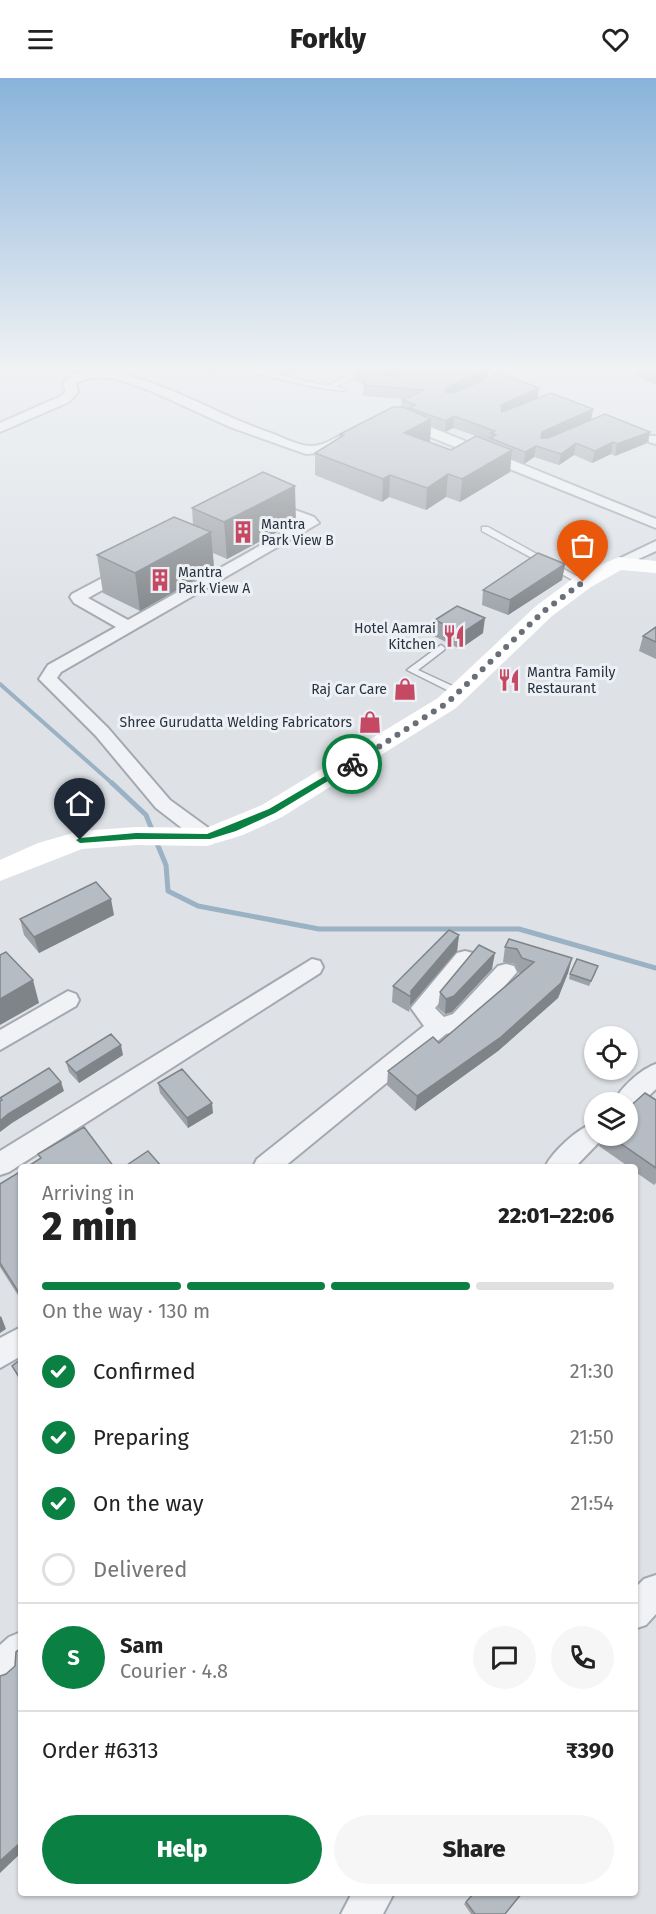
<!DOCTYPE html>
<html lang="en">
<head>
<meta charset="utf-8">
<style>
  :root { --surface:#fff; --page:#f6f6f6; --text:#222; --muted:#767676; --line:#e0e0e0; --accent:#0b8043 }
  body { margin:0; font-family:"Fira Sans",sans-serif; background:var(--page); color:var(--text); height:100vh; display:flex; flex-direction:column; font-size:22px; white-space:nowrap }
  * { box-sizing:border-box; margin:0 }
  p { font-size:20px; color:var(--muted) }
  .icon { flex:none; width:33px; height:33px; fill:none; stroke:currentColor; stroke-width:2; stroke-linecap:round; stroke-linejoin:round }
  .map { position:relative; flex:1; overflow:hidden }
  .details { position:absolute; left:18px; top:1086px; width:620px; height:732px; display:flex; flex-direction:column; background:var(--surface); border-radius:6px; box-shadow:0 2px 4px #0004 }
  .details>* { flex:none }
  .controls { position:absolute; left:584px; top:948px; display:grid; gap:12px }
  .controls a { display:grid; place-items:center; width:54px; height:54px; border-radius:50%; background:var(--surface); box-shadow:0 2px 4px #0004; font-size:30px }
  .pin { position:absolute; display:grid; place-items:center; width:51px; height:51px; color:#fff; margin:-62px -26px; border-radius:50% 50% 50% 0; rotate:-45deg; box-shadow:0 0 6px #0007 }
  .pin .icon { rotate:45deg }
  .courier { position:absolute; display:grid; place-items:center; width:60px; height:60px; margin:-30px; border:4px solid #0b8043; border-radius:50%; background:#fff; color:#222; box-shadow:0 2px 8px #0007 }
  .summary em { font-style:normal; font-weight:800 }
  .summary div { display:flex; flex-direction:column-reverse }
  .summary { display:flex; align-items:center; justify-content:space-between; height:102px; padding:0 24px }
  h1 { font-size:39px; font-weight:800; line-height:45px }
  .bar { display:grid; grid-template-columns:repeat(4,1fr); gap:9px 6px; align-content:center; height:72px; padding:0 24px }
  .bar i { height:8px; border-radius:4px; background:var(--line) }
  .bar .on { background:var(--accent) }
  .bar p { grid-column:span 4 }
  .line { display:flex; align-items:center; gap:15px; padding:0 24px; border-top:2px solid var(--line) }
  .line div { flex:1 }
  .round { display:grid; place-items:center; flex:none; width:63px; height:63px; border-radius:32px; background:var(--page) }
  ol { padding:0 24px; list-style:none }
  li { display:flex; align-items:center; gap:18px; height:66px }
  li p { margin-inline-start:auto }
  li .icon { padding:6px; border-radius:50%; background:var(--accent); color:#fff; stroke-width:4 }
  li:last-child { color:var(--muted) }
  li i { width:33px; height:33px; border:3px solid var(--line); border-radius:50% }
  .button { display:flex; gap:12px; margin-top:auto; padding:12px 24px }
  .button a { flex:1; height:69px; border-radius:36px; background:var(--accent); color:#fff; font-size:24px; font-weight:800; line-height:69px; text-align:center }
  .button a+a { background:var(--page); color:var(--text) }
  header { display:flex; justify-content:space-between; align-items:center; height:78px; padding:0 24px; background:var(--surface); font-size:27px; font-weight:800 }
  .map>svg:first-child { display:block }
</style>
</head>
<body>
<header><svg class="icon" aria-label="menu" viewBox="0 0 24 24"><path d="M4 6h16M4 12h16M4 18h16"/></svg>Forkly<svg class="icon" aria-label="heart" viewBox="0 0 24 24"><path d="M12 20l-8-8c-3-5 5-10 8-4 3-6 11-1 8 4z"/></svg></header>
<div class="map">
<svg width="656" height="1836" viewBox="0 0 656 1836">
  <rect width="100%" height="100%" fill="#dee2e7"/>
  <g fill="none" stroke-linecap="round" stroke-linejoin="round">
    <path stroke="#9bb2c5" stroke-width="4" d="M0 606 113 706"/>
    <path stroke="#9bb2c5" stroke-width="5" d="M112 705 146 737 153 754
      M156 763 166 787 168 813 198 828 319 851H519L656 890"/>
    <g stroke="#a4a9b1" stroke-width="3">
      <path id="lane" d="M54 290H62L79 299 74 300Z
        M242 290H253L327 308 345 299 324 290H333L351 297 366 290H374L335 309 346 311 347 312C338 316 254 296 242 290Z
        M482 449H488L587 504 580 506 482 453Z
        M441 567 445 570 444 572 418 592 461 612V616H455L407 592Z"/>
    </g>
    <g stroke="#a4a9b1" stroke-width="4">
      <path id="street" d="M91 291C153 296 207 332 265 353 279 357 295 367 309 368 324 369 334 359 348 355L355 359 330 374 306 376 230 349 151 313 115 300 92 299 76 305 78 314 69 324 0 354V345L61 318 66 313 63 306 68 299Z
        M401 341 433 350 656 441V450L423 356 396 348V342Z
        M649 358H656V366L649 364Z
        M276 425 314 439 319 445 61 594 57 600 108 650 170 722 214 754 217 759 214 764H200L156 730 96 658 39 601 48 587 116 549 74 525 70 519 72 516 123 489H133L136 492 133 495 88 520 128 542 302 444 271 432 269 429Z
        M656 463V473L623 488 618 490 610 485Z
        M465 873 473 875 476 881 435 930 444 939 453 936 498 888 506 886 514 888 517 894 469 949 446 956 284 1089H253L257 1081 424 948 411 930 457 875Z
        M312 881 320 883 323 889 320 895 9 1094 0 1097V1073Z
        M68 913 76 916 79 922 76 928 0 972V952Z
        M656 986V1011L635 1031 627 1034V1024H614C620 1010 641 991 656 986Z
        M594 1045V1058H605L575 1089H545C553 1073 577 1051 594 1045Z
        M21 1249V1278L0 1290V1260Z
        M656 1497V1536L646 1547 634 1551V1511L644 1501Z
        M21 1554V1594L12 1602 0 1607V1567L9 1559Z
        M352 1815H394L383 1836H341Z"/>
    </g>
    <use href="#lane" fill="#f0f2f5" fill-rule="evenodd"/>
    <use href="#street" fill="#f0f2f5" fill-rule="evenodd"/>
    <path fill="#fff" fill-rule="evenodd" d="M618 479 656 483V495L621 492 591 509 552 538 456 630 282 739 243 757 207 768 136 767 82 771 0 803V782L38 765 80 753 136 749 206 750 262 727 438 620 536 528 575 499Z"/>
  </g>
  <path fill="#9da2a8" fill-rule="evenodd" d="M202 290H220V295H202Z
    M263 290H308L290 297Z
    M639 290H656V307L637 299Z
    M355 291 488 300 538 320 593 331 591 341 650 354 647 365 615 378 611 376 592 385 574 377 559 387 534 379 524 386 511 381 510 394 460 424 446 419 426 432 389 419 382 424 315 397V375L340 360V356L401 329 402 322 404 321 363 318 364 306 355 302ZM431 349 445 354 453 350 476 358 451 372 428 364 430 363Z
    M192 430 296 444 227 481 213 475 214 491 140 533 103 515 97 477 193 447Z
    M565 486 562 502 508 537 482 527 483 512Z
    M435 542 483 555 460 571 434 558Z
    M656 549V581L639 573 643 558Z
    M114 837 39 875 24 857 20 841Z
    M459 857 457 873 410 928 409 934 392 924 393 908Z
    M509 861 572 880 568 895 558 920 498 973 415 1033 387 1007 388 993 439 965 520 895H519L515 886 503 884 505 869Z
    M492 891 452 934 445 936 438 930 440 914Z
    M596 894 589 908 569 901 570 896Z
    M123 977 79 1005 69 994 66 984Z
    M158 1005 213 1035 188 1050 160 1015Z
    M656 1022V1105L654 1107 634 1093V1089H629L599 1068 602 1058H627Z
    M21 1093V1222L0 1189V1106Z
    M21 1281V1305L12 1288Z
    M473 1815H522L505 1836H471L464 1826Z"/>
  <path fill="#7f8488" d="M290 290H308L290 297Z
    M398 290H421L385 307V296Z
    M489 291 487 302 446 320 447 309Z
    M539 310 538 321 500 339 501 327Z
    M593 331 591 343 540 366 542 354Z
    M454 338 453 350 445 354 446 343Z
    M431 341 430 363 403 377 404 355Z
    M650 354 647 365 615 378 617 366Z
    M613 364 611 376 592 385 595 373Z
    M576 365 574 377 559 387 561 376Z
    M536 368 534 379 524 386 525 374Z
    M512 372 510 394 460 424 462 401Z
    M448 396 446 419 426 432 427 410Z
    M390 397 389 419 382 424 383 401Z
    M295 408 296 444 227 481 224 444Z
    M211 454 214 491 140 533 135 495Z
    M565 486 562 502 508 537 510 522Z
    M485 540 483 555 460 571 462 555Z
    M111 821 114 837 39 875 34 859Z
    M459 857 457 873 410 928 411 913Z
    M495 875 492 891 452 934 445 936 446 921Z
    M572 880 568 895 558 920 498 973 415 1033 417 1018Z
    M33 902 39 925 0 947V921Z
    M121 967 123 977 79 1005 76 995Z
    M61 1004 64 1013 12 1045 0 1054V1043L8 1036Z
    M212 1025 213 1035 188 1050 187 1040Z
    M1 1238 6 1251 0 1255V1239Z
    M21 1764V1775L0 1795V1783Z"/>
  <path fill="#b6bcc3" stroke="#7f8488" stroke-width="1.5" d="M357 290H398L385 296 392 300 415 290H487L489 291 447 309 446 314 453 315 500 295 539 310 501 327 502 334 551 315 593 331 542 354 541 360H548L605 336 650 354 617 366 613 364 595 373 576 365 561 376 536 368 525 374 490 360 496 357 491 355 495 353 454 338 446 343 410 330 415 327 402 322 424 312 364 307 369 296 355 291Z
    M393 329H403L431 341 404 355 451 372 476 358 512 372 462 401 448 396 427 410 390 397 383 401 315 375 344 357 340 356Z
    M263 394 295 408 224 444 192 430Z
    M174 439 211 454 135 495 97 477Z
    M538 475 565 486 510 522 483 512Z
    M457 528 485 540 462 555 435 542Z
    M656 549V564L643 558Z
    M96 804 111 821 34 859 20 841Z
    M449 852 459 857 411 913V919L393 908Z
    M509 861 572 880 561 905 501 959 417 1018 388 993 433 959 439 965 534 884 522 880 517 871 505 869Z
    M479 867 495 875 454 918 446 921 440 914Z
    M6 874 33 902 0 921V877Z
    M577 881 598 888 591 903 570 896Z
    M111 956 121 967 76 995 66 984Z
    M49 990 61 1004 8 1036 0 1043V1023L2 1022 0 1020Z
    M182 991 212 1025 187 1040 158 1005Z
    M645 1015 656 1022V1090L610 1058H627V1031Z
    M84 1049 114 1089H27L41 1080 38 1076Z
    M148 1073 162 1089H124Z
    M21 1093V1218L0 1185V1106Z
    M21 1281V1302L12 1288Z
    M21 1570V1764L0 1783V1598L6 1596 15 1588 16 1574Z
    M474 1815H522L505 1836H475L466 1824Z"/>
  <linearGradient id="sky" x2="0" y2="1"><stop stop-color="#89b3da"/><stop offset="0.53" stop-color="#f0f2f4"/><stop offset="1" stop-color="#f0f2f4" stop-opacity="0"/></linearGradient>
  <rect width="656" height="547" fill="url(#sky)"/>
  <path fill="#0b8043" d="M349 684 356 686 275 735 236 753 210 761H136L80 765 76 762 80 760 136 755 207 756 269 731Z"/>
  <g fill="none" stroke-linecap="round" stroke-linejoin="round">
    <path stroke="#686f78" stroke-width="6" stroke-dasharray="0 10.8" d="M352 686 447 625 544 533 583 504"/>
  </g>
  <defs>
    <g id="building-bare" transform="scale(1.8)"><path d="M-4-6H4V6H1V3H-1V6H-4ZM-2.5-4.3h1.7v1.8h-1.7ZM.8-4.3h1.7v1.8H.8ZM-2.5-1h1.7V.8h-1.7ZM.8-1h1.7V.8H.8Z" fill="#c64964" stroke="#edf1f5" stroke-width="2.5" paint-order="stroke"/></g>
    <g id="restaurant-bare" transform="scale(1.8)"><path d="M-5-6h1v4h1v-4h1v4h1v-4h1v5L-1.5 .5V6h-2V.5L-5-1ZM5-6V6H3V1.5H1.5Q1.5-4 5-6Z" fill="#c64964" stroke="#edf1f5" stroke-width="2.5" paint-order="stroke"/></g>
    <g id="shop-bare" transform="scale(1.8)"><path d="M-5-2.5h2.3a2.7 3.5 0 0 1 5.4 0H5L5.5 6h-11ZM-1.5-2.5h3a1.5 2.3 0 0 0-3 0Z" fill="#c64964" stroke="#edf1f5" stroke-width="2.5" paint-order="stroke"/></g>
  </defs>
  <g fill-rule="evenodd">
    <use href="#building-bare" x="243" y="454"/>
    <use href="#building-bare" x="160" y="502"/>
    <use href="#restaurant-bare" x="454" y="558"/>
    <use href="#restaurant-bare" x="509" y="602"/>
    <use href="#shop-bare" x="405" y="611"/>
    <use href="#shop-bare" x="370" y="644"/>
  </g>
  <g text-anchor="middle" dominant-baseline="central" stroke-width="6" stroke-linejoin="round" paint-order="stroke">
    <g font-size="14" fill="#28313d" stroke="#edf1f5" text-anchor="start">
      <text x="261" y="446">Mantra<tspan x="261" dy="16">Park View B</tspan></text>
      <text x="178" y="494">Mantra<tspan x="178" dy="16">Park View A</tspan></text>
      <text x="436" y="550" text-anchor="end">Hotel Aamrai<tspan x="436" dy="16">Kitchen</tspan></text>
      <text x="527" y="594">Mantra Family<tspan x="527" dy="16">Restaurant</tspan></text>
      <text x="387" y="611" text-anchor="end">Raj Car Care</text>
      <text x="352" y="644" text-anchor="end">Shree Gurudatta Welding Fabricators</text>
    </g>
  </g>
</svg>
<div class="controls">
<a><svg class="icon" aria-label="locate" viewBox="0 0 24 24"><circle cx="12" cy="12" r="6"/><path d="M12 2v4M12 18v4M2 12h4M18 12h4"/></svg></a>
<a><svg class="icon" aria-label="layers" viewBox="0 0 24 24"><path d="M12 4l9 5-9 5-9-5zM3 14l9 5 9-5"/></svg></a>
</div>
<div class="pin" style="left:583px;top:504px;background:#ea580c"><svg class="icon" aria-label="bag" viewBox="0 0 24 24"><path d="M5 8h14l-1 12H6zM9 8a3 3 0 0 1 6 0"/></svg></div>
<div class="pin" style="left:80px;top:762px;background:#1f2937"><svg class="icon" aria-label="home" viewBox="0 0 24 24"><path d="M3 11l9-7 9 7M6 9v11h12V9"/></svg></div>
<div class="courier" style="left:352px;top:686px"><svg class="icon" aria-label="bike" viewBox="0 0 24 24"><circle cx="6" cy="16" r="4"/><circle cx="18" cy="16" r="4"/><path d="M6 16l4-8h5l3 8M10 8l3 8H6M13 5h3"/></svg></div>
<section class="details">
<div class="summary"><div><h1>2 min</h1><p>Arriving in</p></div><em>22:01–22:06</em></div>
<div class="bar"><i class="on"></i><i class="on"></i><i class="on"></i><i></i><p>On the way · 130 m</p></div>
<ol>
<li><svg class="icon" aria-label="check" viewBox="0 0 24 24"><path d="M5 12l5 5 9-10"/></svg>Confirmed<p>21:30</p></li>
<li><svg class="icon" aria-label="check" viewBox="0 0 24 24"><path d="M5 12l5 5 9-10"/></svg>Preparing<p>21:50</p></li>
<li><svg class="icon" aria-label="check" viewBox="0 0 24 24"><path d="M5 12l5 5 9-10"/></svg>On the way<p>21:54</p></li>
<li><i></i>Delivered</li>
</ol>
<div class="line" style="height:108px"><b class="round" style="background:var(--accent);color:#fff">S</b><div><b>Sam</b><p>Courier · 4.8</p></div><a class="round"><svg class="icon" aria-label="chat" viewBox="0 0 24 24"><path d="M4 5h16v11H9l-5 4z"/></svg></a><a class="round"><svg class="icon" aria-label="phone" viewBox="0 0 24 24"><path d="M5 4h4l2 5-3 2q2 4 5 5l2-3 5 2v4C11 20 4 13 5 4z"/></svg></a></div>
<div class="line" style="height:78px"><div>Order #6313</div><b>₹390</b></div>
<div class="button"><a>Help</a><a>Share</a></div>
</section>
</div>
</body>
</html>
